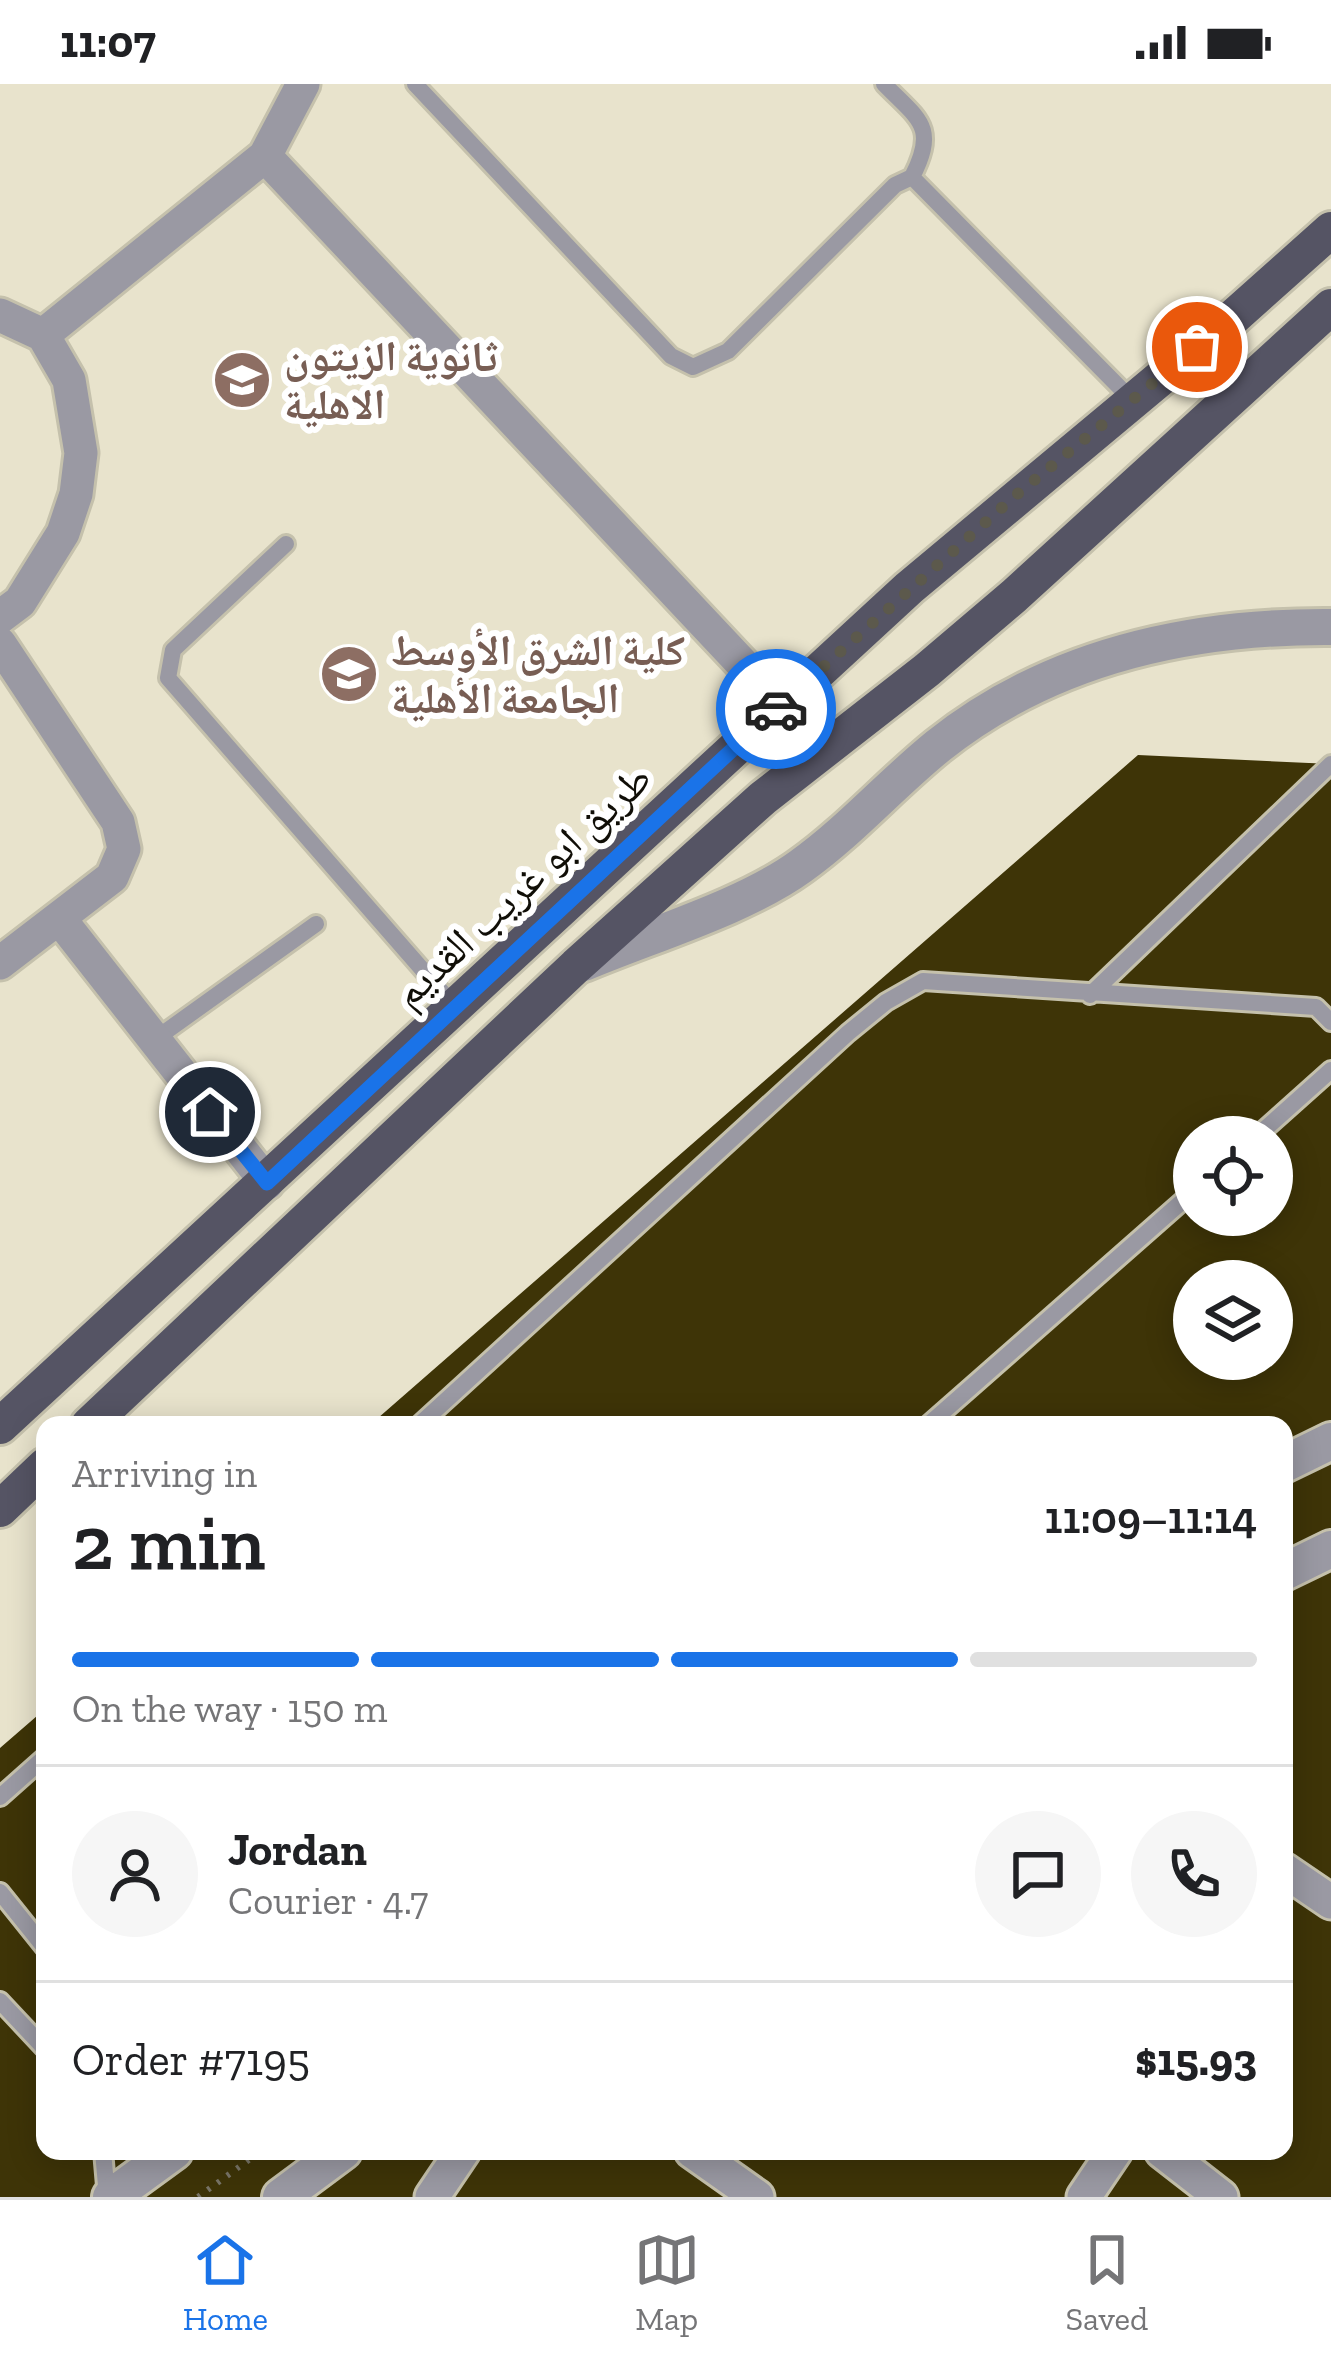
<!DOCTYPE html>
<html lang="en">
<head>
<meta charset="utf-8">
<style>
  :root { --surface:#fff; --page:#f6f6f6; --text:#202124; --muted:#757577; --line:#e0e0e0; --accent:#1a73e8 }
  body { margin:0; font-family:"Zilla Slab","Noto Naskh Arabic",serif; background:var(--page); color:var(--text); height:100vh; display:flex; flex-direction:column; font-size:45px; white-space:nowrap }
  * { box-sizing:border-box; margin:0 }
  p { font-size:39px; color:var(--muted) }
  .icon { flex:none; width:66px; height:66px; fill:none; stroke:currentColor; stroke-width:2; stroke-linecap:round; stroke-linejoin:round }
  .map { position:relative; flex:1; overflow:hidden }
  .panel { position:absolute; left:36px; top:1332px; width:1257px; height:744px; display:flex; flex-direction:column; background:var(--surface); border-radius:24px; box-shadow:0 6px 30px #0003 }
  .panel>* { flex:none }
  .controls { position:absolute; left:1173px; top:1032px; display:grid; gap:24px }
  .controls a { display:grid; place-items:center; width:120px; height:120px; border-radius:50%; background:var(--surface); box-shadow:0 6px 30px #0003; font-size:60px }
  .pin { position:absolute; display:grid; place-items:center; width:102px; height:102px; color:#fff; margin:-51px; border:6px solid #fff; border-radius:50%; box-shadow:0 3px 12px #0007 }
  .courier { position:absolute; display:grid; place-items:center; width:120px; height:120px; margin:-60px; border:9px solid #1a73e8; border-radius:50%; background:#fff; color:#222; box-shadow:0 3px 15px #0007 }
  .summary em { font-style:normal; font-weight:600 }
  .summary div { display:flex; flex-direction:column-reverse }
  .summary { display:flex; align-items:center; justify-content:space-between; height:204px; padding:0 36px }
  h1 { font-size:78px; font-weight:600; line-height:90px }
  .bar { display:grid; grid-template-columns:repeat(4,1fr); gap:18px 12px; align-content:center; height:144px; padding:0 36px }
  .bar i { height:15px; border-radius:9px; background:var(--line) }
  .bar .active { background:var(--accent) }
  .bar p { grid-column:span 4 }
  .line { display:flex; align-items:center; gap:30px; padding:0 36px; border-top:3px solid var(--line) }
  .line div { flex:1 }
  .round { display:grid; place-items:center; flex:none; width:126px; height:126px; border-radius:63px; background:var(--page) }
  .status { display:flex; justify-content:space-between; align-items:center; height:84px; padding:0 60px; background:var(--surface); direction:ltr }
  .status svg { height:33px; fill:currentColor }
  .tab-bar { display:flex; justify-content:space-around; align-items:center; height:168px; border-top:3px solid var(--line); background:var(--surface); font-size:33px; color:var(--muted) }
  .tab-bar a { display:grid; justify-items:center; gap:6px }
  .tab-bar .active { color:var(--accent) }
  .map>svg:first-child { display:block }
</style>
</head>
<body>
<div class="status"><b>11:07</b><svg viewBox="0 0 49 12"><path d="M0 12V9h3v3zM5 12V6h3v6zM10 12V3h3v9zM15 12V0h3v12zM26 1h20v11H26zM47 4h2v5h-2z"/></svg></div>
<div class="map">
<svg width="1331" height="2113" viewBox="0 0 1331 2113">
  <rect width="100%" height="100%" fill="#e8e3cc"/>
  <path fill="#3e3407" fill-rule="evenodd" d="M1138 671 1331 680V2113H0V1664L45 1625V2067H1284V1341H370ZM1194 1053H1272V1131H1194ZM1194 1197H1272V1275H1194Z"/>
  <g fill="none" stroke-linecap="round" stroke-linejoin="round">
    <g stroke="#c5c1ac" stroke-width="22">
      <path id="service" d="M415 0 671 272 693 283 728 267 895 101 912 93 1132 316
        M884 0C919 36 938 42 912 93
        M286 460 173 566 168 594 455 923
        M1090 911 1331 680
        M154 956 316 840
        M1256 1053 1331 986
        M419 1341 848 949 886 918 923 897 1316 923 1331 938
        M928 1341 1194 1107
        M0 1713 45 1673
        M0 1808 45 1864
        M0 1917 45 1965
        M103 2067 107 2113"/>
    </g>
    <g stroke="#c5c1ac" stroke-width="39">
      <path id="minor" d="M265 72 781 621
        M0 231 43 251 69 296 81 369 76 410 63 449 20 518 0 533
        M43 251 265 72 303 0
        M0 560 118 738 124 765 112 793 0 879
        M59 834 267 1099
        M1284 1786 1331 1818
        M692 2067 757 2113
        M1162 2067 1221 2113
        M432 2113 463 2067
        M1084 2113 1115 2067"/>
    </g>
    <g stroke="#c5c1ac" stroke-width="42">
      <path id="tertiary" d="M584 879C650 851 745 823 801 782 850 747 891 700 938 662 1051 572 1189 542 1331 543
        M1284 1380 1331 1357
        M1284 1488 1331 1465
        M111 2113 174 2067
        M281 2113 343 2067"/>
    </g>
    <g stroke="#c5c1ac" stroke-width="42">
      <path id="trunk" d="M89 1341 576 882 763 714 927 586 1014 512 1331 223
        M0 1342 909 504 1229 237 1331 146
        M0 1425 45 1382"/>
    </g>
    <path stroke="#787466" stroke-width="6" stroke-dasharray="3 9" stroke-linecap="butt" d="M198 2113 261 2067"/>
    <use href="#service" stroke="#9a99a3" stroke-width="16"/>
    <use href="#minor" stroke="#9a99a3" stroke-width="33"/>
    <use href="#tertiary" stroke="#9a99a3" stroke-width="36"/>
    <use href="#trunk" stroke="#555464" stroke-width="36"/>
  </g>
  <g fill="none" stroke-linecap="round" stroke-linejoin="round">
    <path stroke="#5c594c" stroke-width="12" stroke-dasharray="0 21.6" d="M776 625 1015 412 1197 263"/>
    <path stroke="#1a73e8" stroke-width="15" d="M210 1028 267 1099 776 625"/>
  </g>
  <defs>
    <g id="school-disc" transform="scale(3)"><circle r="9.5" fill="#8d6e63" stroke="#fff"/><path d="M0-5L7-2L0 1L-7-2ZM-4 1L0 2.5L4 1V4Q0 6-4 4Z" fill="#fff"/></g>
    <g id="university-disc" transform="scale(3)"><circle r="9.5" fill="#8d6e63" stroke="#fff"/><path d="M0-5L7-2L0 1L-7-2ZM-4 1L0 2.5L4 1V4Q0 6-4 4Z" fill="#fff"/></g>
  </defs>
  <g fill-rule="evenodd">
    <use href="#school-disc" x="242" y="296"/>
    <use href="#university-disc" x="349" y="590"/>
  </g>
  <g text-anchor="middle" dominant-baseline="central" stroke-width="12" stroke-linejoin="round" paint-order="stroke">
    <g font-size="42" font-weight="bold" fill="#785e54" stroke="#fff" text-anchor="start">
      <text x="284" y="272">ثانوية الزيتون<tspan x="284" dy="48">الاهلية</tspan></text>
      <text x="391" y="566">كلية الشرق الأوسط<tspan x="391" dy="48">الجامعة الأهلية</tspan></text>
    </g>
    <g font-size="42" fill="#100e07" stroke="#fff">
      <text transform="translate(522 801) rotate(-43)">طريق ابو غريب القديم</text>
    </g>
  </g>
</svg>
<div class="controls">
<a><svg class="icon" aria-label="locate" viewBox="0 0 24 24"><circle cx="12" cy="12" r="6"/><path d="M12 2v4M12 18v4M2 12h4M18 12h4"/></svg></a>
<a><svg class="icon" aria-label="layers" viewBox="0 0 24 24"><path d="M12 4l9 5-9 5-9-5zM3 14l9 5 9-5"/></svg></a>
</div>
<div class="pin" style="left:1197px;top:263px;background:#ea580c"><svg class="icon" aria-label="bag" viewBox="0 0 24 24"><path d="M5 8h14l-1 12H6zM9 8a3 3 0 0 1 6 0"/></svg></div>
<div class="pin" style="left:210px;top:1028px;background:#1f2937"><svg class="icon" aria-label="home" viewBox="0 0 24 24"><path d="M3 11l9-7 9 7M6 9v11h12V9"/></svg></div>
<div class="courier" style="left:776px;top:625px"><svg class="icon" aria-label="car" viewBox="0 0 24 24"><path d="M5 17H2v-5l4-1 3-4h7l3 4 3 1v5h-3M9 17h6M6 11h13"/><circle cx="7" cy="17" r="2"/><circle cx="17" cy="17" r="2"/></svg></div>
<section class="panel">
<div class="summary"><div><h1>2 min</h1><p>Arriving in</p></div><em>11:09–11:14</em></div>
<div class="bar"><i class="active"></i><i class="active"></i><i class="active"></i><i></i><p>On the way · 150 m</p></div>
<div class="line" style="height:216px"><a class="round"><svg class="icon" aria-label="person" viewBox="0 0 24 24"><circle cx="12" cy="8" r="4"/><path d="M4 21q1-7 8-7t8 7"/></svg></a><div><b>Jordan</b><p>Courier · 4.7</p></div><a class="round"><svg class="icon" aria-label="chat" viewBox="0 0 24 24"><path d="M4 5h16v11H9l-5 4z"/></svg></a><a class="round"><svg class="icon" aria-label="phone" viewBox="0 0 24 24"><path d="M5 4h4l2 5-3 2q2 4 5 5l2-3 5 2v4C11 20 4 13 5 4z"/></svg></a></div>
<div class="line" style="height:156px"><div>Order #7195</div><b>$15.93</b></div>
</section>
</div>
<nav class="tab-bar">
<a class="active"><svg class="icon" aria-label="home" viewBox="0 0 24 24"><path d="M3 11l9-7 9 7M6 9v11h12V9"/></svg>Home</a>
<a><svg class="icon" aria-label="map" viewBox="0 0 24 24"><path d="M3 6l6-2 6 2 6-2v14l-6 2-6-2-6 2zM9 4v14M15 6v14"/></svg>Map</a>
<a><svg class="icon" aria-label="saved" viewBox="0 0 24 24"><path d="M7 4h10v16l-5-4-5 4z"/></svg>Saved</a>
</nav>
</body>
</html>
